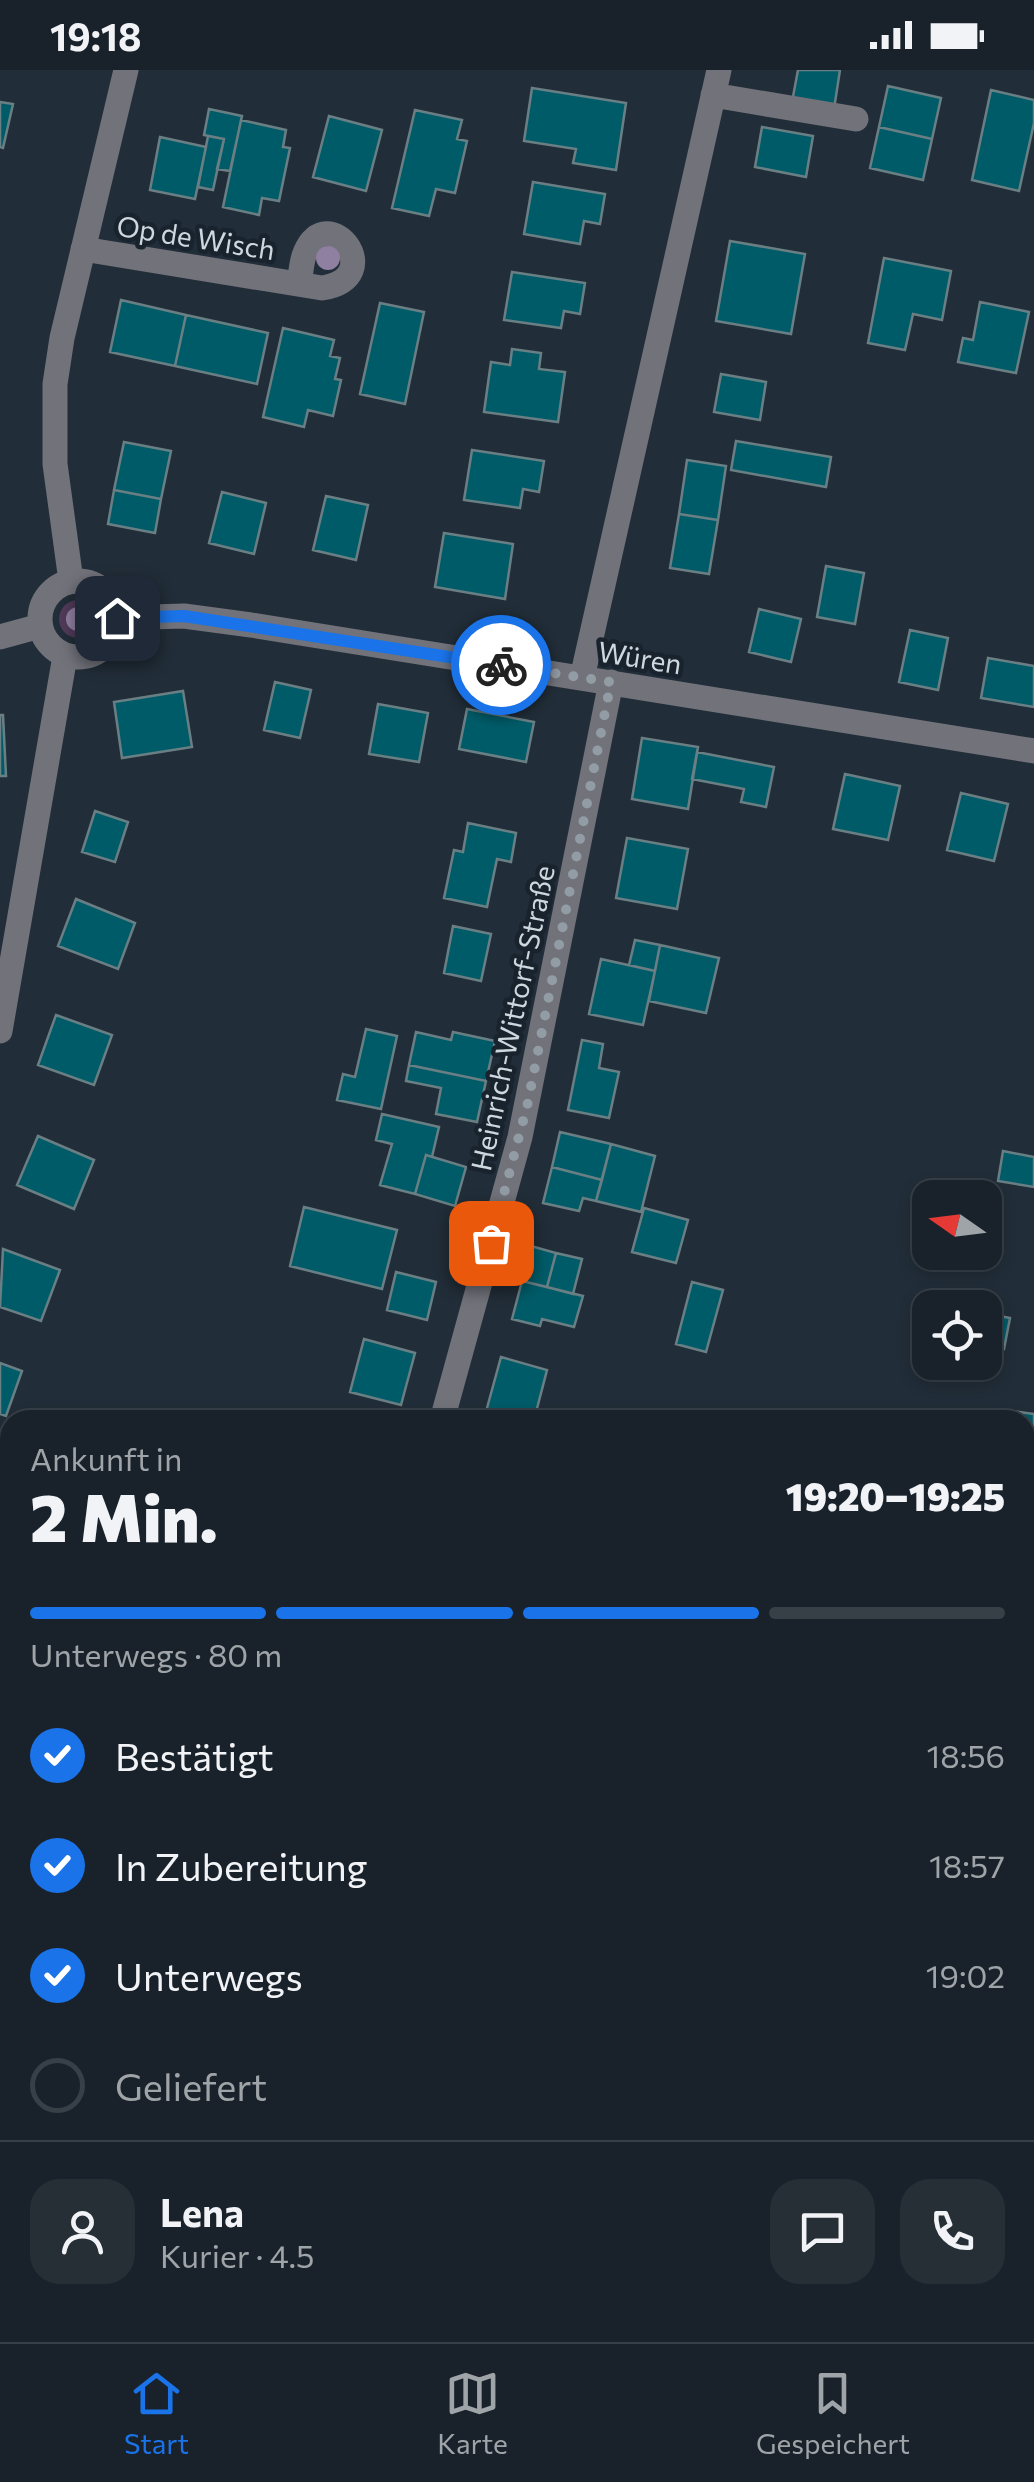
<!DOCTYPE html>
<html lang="de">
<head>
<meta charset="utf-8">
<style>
  :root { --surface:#19222a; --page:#262f36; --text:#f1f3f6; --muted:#9fa4a8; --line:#373f47; --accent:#1a73e8 }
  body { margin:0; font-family:Commissioner,sans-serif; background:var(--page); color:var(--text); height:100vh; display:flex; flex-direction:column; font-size:38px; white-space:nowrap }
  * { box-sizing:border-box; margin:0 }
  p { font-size:32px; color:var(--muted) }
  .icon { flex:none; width:55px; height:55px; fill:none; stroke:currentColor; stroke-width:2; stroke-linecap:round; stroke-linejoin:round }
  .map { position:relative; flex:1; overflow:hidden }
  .panel { position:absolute; left:0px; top:1340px; width:1035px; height:932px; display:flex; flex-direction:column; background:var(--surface); border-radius:30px 30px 0 0; box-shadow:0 5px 15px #0003,0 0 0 2px var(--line) }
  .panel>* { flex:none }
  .needle { width:65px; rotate:284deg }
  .controls { position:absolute; left:912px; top:1110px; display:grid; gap:20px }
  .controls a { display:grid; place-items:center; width:90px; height:90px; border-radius:20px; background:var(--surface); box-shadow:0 5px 15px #0003,0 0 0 2px var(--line); font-size:50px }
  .pin { position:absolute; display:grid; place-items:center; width:85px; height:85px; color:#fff; margin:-42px; border-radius:20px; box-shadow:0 5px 15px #0006 }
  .courier { position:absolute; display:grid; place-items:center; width:100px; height:100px; margin:-50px; border:8px solid #1a73e8; border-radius:50%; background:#fff; color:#222; box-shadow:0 2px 12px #0007 }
  .overview em { font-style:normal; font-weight:800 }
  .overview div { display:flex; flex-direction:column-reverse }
  .overview { display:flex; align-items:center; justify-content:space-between; height:170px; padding:0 30px }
  h1 { font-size:65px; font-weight:800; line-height:75px }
  .bar { display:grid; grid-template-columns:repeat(4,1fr); gap:15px 10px; align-content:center; height:120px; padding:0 30px }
  .bar i { height:12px; border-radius:8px; background:var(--line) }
  .bar .selected { background:var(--accent) }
  .bar p { grid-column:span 4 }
  .line { display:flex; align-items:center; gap:25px; padding:0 30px; border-top:2px solid var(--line) }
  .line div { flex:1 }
  .round { display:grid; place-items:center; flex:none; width:105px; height:105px; border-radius:30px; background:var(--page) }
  ol { padding:0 30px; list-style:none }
  li { display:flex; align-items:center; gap:30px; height:110px }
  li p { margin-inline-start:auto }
  li .icon { padding:10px; border-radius:50%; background:var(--accent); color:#fff; stroke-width:4 }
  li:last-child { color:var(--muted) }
  li i { width:55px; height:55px; border:5px solid var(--line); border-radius:50% }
  .status { display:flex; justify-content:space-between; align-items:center; height:70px; padding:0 50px; background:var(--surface); direction:ltr }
  .status svg { height:28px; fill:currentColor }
  .tabs { display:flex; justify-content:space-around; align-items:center; height:140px; border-top:2px solid var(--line); background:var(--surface); font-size:28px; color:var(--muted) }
  .tabs a { display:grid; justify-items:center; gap:5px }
  .tabs .selected { color:var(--accent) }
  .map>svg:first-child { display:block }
</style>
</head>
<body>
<div class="status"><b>19:18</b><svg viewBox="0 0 49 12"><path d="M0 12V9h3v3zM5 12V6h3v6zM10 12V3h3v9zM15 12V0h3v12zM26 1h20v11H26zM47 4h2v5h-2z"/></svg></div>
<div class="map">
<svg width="1034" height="2272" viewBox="0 0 1034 2272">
  <rect width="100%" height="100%" fill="#212d38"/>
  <path fill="#253746" d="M81 2262 654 2263 649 2272H79Z"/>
  <path fill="#503a59" d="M59 549a19 19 0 1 1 38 0a19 19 0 1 1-38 0Z
    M0 2078 10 2080V2262L81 2263 79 2272H0Z"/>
  <path fill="#005b68" stroke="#697f84" stroke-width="2.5" d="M798 0H840L834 39 792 32Z
    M888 16 941 28 932 69 879 57Z
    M532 18 626 33 616 100 573 93 576 79 524 71Z
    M991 20 1034 30V53L1019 121 972 110Z
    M0 32 13 34 3 78 0 77Z
    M209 39 242 46 230 101 217 99 224 69 204 65Z
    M415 40 462 50 457 69 467 71 455 123 436 119 429 146 392 138Z
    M329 46 382 60 366 121 313 107Z
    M241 50 286 60 283 77 290 78 279 131 262 128 259 145 223 137Z
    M762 57 813 66 806 107 755 97Z
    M879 57 932 69 923 110 870 98Z
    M208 66 224 69 213 120 198 117Z
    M160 67 206 77 195 129 150 120Z
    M533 112 605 124 600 154 584 151 580 174 524 164Z
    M730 171 805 184 791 264 716 251Z
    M884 188 951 201 942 250 913 244 905 280 868 273Z
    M512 202 585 213 580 244 564 241 561 258 504 250Z
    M121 230 186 245 175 296 110 282Z
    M980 232 1029 242 1016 303 958 292 963 268 973 270Z
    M380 233 424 242 405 334 360 324Z
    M186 245 268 263 257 314 175 296Z
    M283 258 334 270 330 286 340 288 335 309 341 310 333 346 308 340 304 357 263 347Z
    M512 279 541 283 539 299 565 302 558 352 484 342 491 292 510 295Z
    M721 304 766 312 760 350 714 342Z
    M736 371 831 387 826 417 731 400Z
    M124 372 171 381 161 429 114 420Z
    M472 380 544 391 539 422 523 419 520 438 464 430Z
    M687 390 726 396 718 450 679 444Z
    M114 420 161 429 155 463 108 454Z
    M222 422 266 433 254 484 209 473Z
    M326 426 368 435 356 490 313 480Z
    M679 444 718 450 709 504 670 498Z
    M444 463 513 474 505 529 435 517Z
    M826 496 864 503 855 554 817 547Z
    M759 539 801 549 791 592 749 582Z
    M910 560 948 568 938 620 899 612Z
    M988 588 1034 596V637L981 628Z
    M275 612 311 620 300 668 264 660Z
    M183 621 192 677 122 688 114 632Z
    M378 634 428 643 419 692 369 684Z
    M467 639 534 652 526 692 459 679Z
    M0 645H3L6 706H0Z
    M642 668 698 677 688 739 632 729Z
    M697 682 774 697 766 737 741 732 744 719 692 709Z
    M845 704 900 716 888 770 833 759Z
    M961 723 1008 734 994 791 947 780Z
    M95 741 128 752 115 792 82 782Z
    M468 753 516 763 511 792 497 789 487 837 444 828 454 780 463 782Z
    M627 768 688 779 677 839 616 828Z
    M76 829 135 853 118 899 58 876Z
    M453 856 491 864 481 911 444 903Z
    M635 870 660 875 655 901 629 895Z
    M660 875 719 888 706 943 649 931Z
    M601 889 655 901 643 955 589 944Z
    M56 945 112 965 94 1015 38 995Z
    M366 959 397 966 381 1039 337 1030 343 1004 355 1007Z
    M416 962 451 970 453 962 495 971 486 1011 409 995Z
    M582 970 603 974 599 998 619 1002 609 1048 568 1040Z
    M409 995 486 1011 477 1052 436 1044 441 1018 406 1011Z
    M382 1044 439 1057 432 1087 426 1085 415 1124 380 1115 392 1074 376 1070Z
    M560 1062 611 1074 602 1110 552 1097Z
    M38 1066 94 1090 74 1139 17 1115Z
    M611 1074 655 1086 641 1142 596 1131Z
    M1003 1081 1034 1087V1117L998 1111Z
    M426 1085 466 1097 455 1136 415 1124Z
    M552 1097 602 1110 596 1131 583 1128 579 1141 543 1133Z
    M304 1137 397 1160 382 1219 290 1196Z
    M644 1138 688 1150 676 1193 632 1182Z
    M531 1176 556 1183 547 1217 522 1211Z
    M3 1179 60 1200 41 1251 0 1237Z
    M556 1183 582 1189 573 1224 547 1217Z
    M396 1202 436 1212 427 1250 387 1240Z
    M522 1211 583 1226 574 1257 542 1249 540 1256 512 1249Z
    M692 1212 723 1220 706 1282 676 1274Z
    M985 1243 1010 1248 1004 1279 985 1275Z
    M364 1269 415 1283 401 1335 350 1322Z
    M501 1287 547 1300 534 1350 487 1338Z
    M0 1293 22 1301 6 1346 0 1344Z
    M1006 1340 1034 1344V1417L1025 1416V1350H1005Z
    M1025 1454 1034 1456V1500L1025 1498Z
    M1025 1541 1034 1544V1591L1025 1589Z
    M1025 1910 1034 1916V1925L1025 1940 1034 1945V1980L1025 1975Z
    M1034 2056V2096L1025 2091V2073Z
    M174 2262H226L224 2272H172Z
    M226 2262H279L277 2272H224Z
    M279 2262H415L413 2272H277Z
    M555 2262H628L626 2272H600Z"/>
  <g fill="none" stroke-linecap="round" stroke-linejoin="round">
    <path stroke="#71727a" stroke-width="25" d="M713 25 856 49
      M83 179 322 218C390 207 327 128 305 183 301 192 301 205 299 214
      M40 549a38 38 0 1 1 76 0a38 38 0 1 1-76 0Z
      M71 511 55 394V314L62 268 126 0
      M117 548 184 546 251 555 1034 681
      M0 567 40 556
      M582 608 719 0
      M0 961 65 586
      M442 1350 520 1067 611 612
      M1025 1737 1034 1723
      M1025 1864 1034 1867
      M0 1984 10 1986
      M827 2262 832 2272
      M681 2272 687 2262"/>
  </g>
  <g fill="#8f80a2">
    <circle cx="328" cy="188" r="12"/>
    <circle cx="78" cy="549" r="12"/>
  </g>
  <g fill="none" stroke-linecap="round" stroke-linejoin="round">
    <path stroke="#929ca4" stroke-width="10" stroke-dasharray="0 18" d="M491 1173 528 1032 611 612 501 595"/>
    <path stroke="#1a73e8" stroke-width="12" d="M117 548 184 546 501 595"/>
  </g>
  <g text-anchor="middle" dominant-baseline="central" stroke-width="9" stroke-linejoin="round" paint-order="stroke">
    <g font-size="28" fill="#cfd7de" stroke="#18232e">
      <text transform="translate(196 167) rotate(9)">Op de Wisch</text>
      <text transform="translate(640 587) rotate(9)">Würen</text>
      <text transform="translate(512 948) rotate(-78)">Heinrich-Wittorf-Straße</text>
    </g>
  </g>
</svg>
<div class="controls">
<a><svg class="needle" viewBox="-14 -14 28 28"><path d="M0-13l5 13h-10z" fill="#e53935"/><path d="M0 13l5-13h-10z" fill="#9fa4a8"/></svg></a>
<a><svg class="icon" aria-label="locate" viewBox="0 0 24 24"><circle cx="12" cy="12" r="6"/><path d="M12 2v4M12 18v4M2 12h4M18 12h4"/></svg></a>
</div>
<div class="pin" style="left:491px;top:1173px;background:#ea580c"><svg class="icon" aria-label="bag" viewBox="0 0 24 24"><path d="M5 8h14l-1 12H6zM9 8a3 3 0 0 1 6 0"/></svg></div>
<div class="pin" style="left:117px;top:548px;background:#1f2937"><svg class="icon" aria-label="home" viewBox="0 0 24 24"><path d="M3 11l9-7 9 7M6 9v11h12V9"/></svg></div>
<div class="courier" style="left:501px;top:595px"><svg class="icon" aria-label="bike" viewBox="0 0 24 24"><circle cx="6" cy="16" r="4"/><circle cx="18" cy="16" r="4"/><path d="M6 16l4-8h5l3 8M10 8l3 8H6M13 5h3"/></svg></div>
<section class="panel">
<div class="overview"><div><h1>2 Min.</h1><p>Ankunft in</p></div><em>19:20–19:25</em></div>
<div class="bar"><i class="selected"></i><i class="selected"></i><i class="selected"></i><i></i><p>Unterwegs · 80 m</p></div>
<ol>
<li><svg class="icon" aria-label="check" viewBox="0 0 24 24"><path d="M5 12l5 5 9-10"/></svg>Bestätigt<p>18:56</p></li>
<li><svg class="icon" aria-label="check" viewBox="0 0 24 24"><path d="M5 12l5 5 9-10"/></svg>In Zubereitung<p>18:57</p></li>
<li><svg class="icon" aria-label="check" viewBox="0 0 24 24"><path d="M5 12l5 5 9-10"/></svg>Unterwegs<p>19:02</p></li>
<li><i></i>Geliefert</li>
</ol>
<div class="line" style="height:180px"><a class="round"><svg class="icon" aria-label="person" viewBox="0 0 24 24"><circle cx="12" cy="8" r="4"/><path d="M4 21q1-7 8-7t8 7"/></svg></a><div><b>Lena</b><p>Kurier · 4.5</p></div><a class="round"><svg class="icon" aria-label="chat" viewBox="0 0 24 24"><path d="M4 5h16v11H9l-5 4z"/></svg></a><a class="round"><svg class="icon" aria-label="phone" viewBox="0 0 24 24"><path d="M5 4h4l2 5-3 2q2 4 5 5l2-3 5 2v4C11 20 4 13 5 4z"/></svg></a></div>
</section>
</div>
<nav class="tabs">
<a class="selected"><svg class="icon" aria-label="home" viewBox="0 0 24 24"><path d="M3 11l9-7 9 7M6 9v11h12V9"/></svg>Start</a>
<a><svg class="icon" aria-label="map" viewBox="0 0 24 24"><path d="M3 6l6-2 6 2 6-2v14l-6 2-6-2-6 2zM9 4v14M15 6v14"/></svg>Karte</a>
<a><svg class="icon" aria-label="saved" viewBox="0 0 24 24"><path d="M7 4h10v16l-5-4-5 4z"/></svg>Gespeichert</a>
</nav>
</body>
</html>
